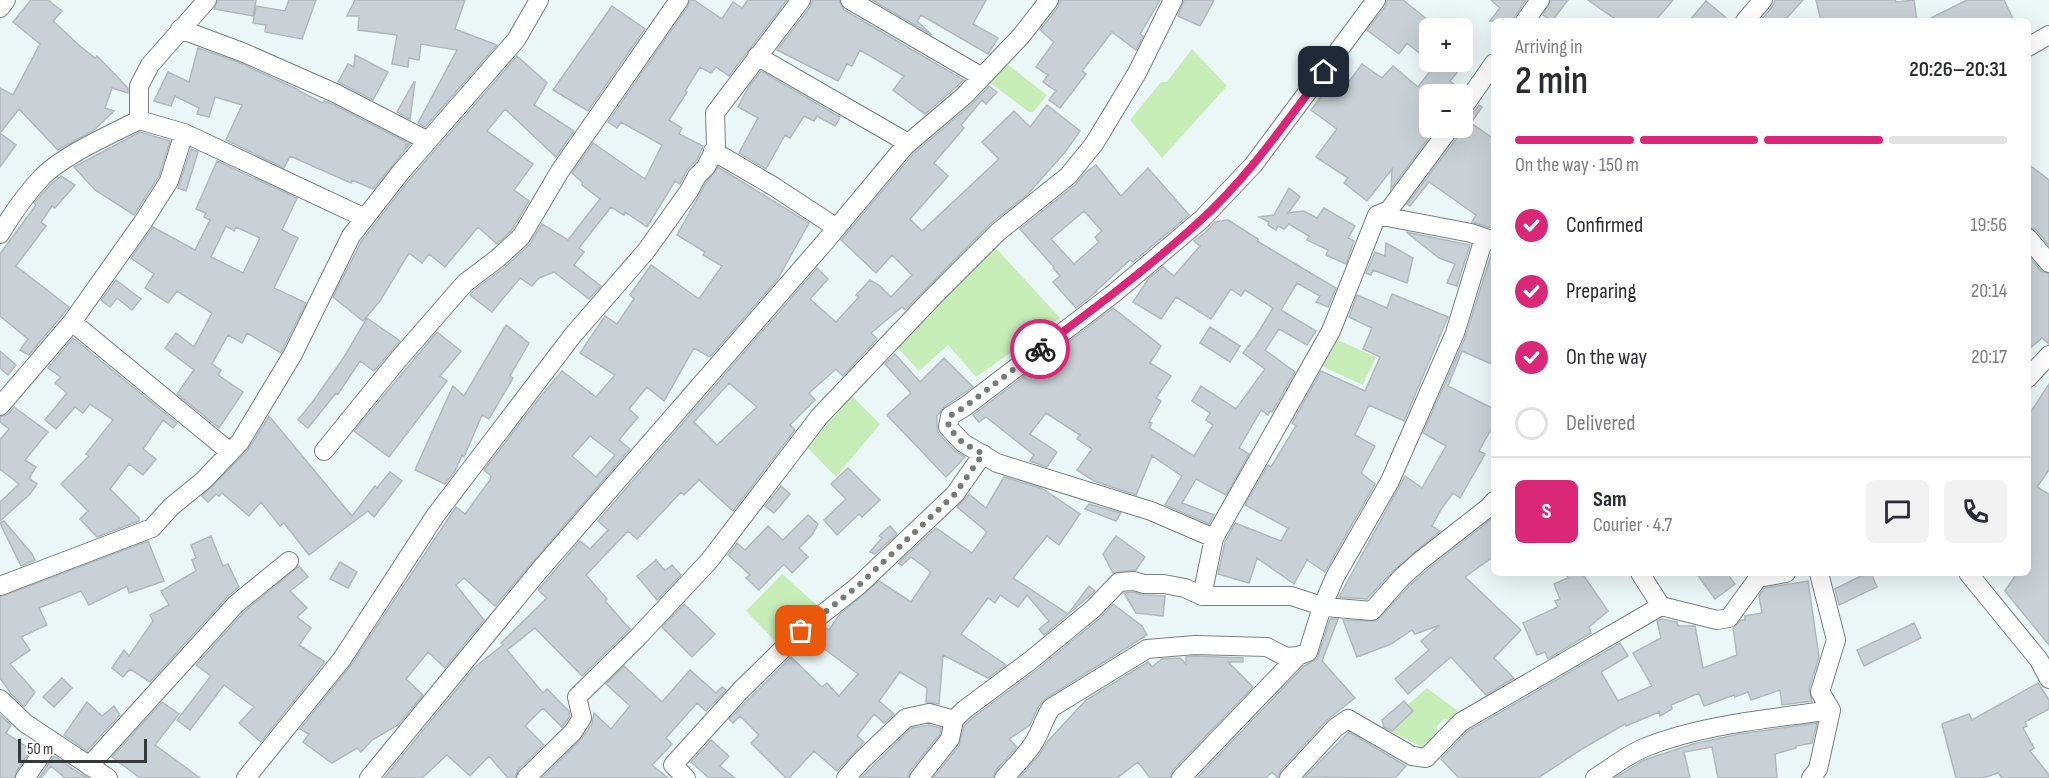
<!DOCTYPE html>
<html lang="en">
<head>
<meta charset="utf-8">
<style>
  :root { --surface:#fff; --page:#f2f2f3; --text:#2b2b33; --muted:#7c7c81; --line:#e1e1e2; --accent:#db2777 }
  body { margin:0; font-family:"Sofia Sans Condensed",sans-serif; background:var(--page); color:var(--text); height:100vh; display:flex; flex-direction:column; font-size:22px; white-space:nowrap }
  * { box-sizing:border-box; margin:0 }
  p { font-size:20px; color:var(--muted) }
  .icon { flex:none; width:33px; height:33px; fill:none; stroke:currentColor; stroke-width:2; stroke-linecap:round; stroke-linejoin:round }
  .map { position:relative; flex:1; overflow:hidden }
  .details { position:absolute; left:1491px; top:18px; width:540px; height:558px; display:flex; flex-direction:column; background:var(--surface); border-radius:9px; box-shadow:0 6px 24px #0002 }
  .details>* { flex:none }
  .fabs { position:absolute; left:1419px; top:18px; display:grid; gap:12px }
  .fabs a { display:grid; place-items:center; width:54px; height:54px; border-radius:9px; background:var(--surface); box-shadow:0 6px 24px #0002; font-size:30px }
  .scale { position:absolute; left:18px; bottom:15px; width:129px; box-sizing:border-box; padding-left:6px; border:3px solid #353939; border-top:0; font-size:16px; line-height:21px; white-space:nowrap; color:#353939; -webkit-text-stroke:4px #fff; paint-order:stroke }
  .pin { position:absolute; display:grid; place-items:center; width:51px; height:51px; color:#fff; margin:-26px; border-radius:12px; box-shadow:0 3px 9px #0006 }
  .courier { position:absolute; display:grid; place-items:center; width:60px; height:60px; margin:-30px; border:4px solid #db2777; border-radius:50%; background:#fff; color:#222; box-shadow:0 2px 8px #0007 }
  .summary em { font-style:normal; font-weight:600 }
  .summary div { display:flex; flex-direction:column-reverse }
  .summary { display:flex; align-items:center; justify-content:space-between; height:102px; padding:0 24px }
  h1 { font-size:39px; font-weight:600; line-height:45px }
  .bar { display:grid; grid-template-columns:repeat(4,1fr); gap:9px 6px; align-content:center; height:72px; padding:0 24px }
  .bar i { height:8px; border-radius:4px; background:var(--line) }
  .bar .on { background:var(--accent) }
  .bar p { grid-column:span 4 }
  .line { display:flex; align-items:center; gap:15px; padding:0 24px; border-top:2px solid var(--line) }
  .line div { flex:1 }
  .round { display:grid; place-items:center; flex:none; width:63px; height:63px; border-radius:9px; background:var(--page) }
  ol { padding:0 24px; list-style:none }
  li { display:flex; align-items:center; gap:18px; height:66px }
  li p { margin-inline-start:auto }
  li .icon { padding:6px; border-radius:50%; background:var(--accent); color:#fff; stroke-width:4 }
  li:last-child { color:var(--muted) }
  li i { width:33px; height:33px; border:3px solid var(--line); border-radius:50% }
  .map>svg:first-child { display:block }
</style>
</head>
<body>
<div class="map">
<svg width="2049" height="778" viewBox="0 0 2049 778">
  <rect width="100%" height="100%" fill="#ebf6f6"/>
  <path fill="#c6edb8" d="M1192 49 1227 86 1162 158 1130 120 1161 82H1167Z
    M1007 64 1047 95 1033 112H1029L989 82Z
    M993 245 1060 318 976 377 948 345 919 371 898 348 899 345Z
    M1333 338 1376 357 1363 385 1317 364Z
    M852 396 880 424 836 477 807 447Z
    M782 574 819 607 811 616 795 622 776 642 746 611Z
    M1427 688 1458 711 1449 720 1444 719 1437 726V732L1422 747 1382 727Z"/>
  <path fill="#c9d1d6" stroke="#b1b9be" stroke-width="1.5" fill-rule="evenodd" d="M31 0H48L62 11 53 21 81 47 95 58 97 56 128 88V93L112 88 105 108 114 111 94 130 58 150 19 109 0 133V88L13 95 40 44 13 22Z
    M218 0H256L253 16 214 9Z
    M289 0H316L302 39 265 32 266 25 253 23 256 6 285 11Z
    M355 0H465L455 29 497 45 425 127 418 123 457 50 421 44 419 60 409 58 408 67 392 64 397 35 358 30 359 16H347Z
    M690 0H694L722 19 733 2 742 8 748 0H787L729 76 716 67 711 73 700 67 685 91 687 92 669 120 682 128 679 134 703 146 697 160 687 170 680 184 675 181 647 227 625 212 624 215 611 207 579 248 584 252 574 265 601 286 589 299 554 272 539 278 532 286 520 278 492 312 470 295 473 291 505 267 529 245 542 224 568 240 600 199 582 185 583 183 572 173 593 143 645 179 662 145 621 122 617 128 608 122 688 6Z
    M812 0H839L844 10 964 80 925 114 893 90 904 76 860 50 852 66 847 64 838 81 777 50 810 7Z
    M872 0H986L973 24 998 38 988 54 921 15 917 21 932 35Z
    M1060 0H1160L1140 34 1143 36 1136 50 1112 32 1082 71 1086 74 1060 108 1049 100 1056 91 1043 82 1048 75 1036 67 1054 42 1040 30 1058 7Z
    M1184 0H1214L1200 26 1178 16Z
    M1387 0H1403L1428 20 1424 25 1430 30V62L1407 43 1399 54 1367 30 1385 7Z
    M1491 0H1526L1512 21H1490L1500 8Z
    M1551 0H1568L1552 21 1543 15Z
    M1588 0H1673L1655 21H1618Z
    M1775 0H1803L1784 21H1760L1772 7Z
    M1816 0H1895L1896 2 1914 0 1917 21H1821Z
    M1967 0H2004L2014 21H1925Z
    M1706 1 1730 21H1689Z
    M612 6 645 29 588 111 553 90Z
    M198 48 238 62 299 90V91L323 103 324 101 330 103 406 142 405 149 408 143 410 144 373 189 352 180 351 183 290 156 284 168 226 140 242 105 215 97 209 117 197 114 199 108 175 96 171 106 154 101 168 72 189 82Z
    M355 55 388 72 373 100 338 82 348 64 354 67Z
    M517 56 547 83 534 105 574 131 556 157 505 109 487 131 533 164 514 190 529 201 512 230 497 244 478 227 445 267 429 254 422 263 409 253 380 301 363 321 333 297 361 242 409 180Z
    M1437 62H1466L1450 81 1461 90 1458 94H1430V128H1436L1391 189 1392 169 1367 201 1344 183 1348 178 1316 157 1337 129 1311 110 1328 87 1339 95 1362 64 1382 78 1393 66 1418 87Z
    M761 71 840 117 835 126 817 116 814 121 804 116 790 138 785 135 766 169 739 153 758 118 738 107 748 88Z
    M414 82H415L410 119 397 112Z
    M989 86 997 92 986 104 982 100 961 125 964 128 934 163 948 176 910 219 922 231 999 159 982 142 1014 111 1030 127 1047 105 1080 131 1066 151 1027 195 990 224 905 310 902 307 871 333 877 339 843 376 836 369 809 393 815 400 790 425 795 430 733 511 699 480 684 495 681 492 637 539 628 531 586 575 607 599 605 601 630 629 582 676 535 628 507 650 543 693 547 689 569 711 570 716 562 727 543 708 525 726 544 745 518 770 515 778H508L489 756 470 776 447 755 422 778H384L475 667 503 645 501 643 547 598 538 590 580 541 590 549 608 530 598 521 817 268 828 279 810 299 836 322 859 297 856 295 870 280 880 286 891 297 912 275 892 255 876 273 841 240 913 154 971 105ZM729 383 757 407 717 445 694 422Z
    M1479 105 1482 107 1471 123 1494 139V229L1472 222 1476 215 1429 182 1410 206 1407 204 1459 135 1462 128V120L1471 116Z
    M140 132 170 141 159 176 134 215 95 190 74 167Z
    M0 133 16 145 0 167Z
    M191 149 198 152 186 191 178 188Z
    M217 161 297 198 282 230 298 238 274 288 306 303 281 353 247 333 242 343 228 335 212 364 221 370 218 375 243 392 219 428 177 394 194 370 165 348 176 333 194 347 212 313 177 291 168 303 145 288 154 274 131 258 153 227 195 250 210 220 204 217 206 213 196 209ZM226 226 234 231 236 227 260 238 243 273 211 257Z
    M2028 164 2049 180V246L2036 230 2028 227Z
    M1096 165 1121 196 1148 168 1189 215 1133 262 1130 260 1095 292H1096L1076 308 1053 282 1060 276 1053 268 1054 267 1020 229 1075 185 1085 173ZM1084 211 1102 231 1095 237 1099 242 1074 264 1051 239Z
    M718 167 809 223 777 280 710 357 694 348 664 401 647 387 629 409 638 417 619 440 630 449 495 606 464 578 456 585 484 620 445 668 428 652 406 679 423 695 398 725 372 740 361 752 357 748 332 763 303 742 309 734 300 729 351 665 456 507 465 514 490 480 491 476 484 470 537 401 562 371 596 397 615 375 580 353 605 316 617 324 634 299 630 295 651 265 699 299 722 266 703 255 705 252 677 235 706 183ZM590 436 615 455 596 477 572 456Z
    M61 176 75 185 55 208 52 206 41 222 46 226 16 266 69 307 29 355 20 350 28 339 0 316V254L36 205 34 203 50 185Z
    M1289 188 1300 197 1288 213 1304 211 1317 218 1324 208 1355 226 1348 238 1354 241 1346 264 1326 255 1328 250 1307 240 1309 236 1289 224 1284 229 1278 226 1276 230 1268 225 1269 222 1259 217 1274 215Z
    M1228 220 1258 239 1257 241 1336 288 1328 307 1316 302 1320 296 1297 283 1281 310 1316 331 1307 345 1279 329 1265 350 1295 372 1272 412 1270 411 1268 415 1261 410 1239 448 1249 454 1226 495 1196 479 1182 503 1214 515 1209 524 1165 505 1182 476 1152 456 1136 495 1094 481 1077 470 1092 449 1077 439 1080 435 1046 413 1030 434 1057 452 1047 467 1030 461 1034 455 986 417 979 422 973 415 1113 308 1161 346 1150 363 1171 376 1156 398 1161 401 1149 422 1152 423 1149 428 1194 456 1213 425 1206 420 1210 413 1192 401 1201 386 1236 409 1265 369 1243 353 1256 336 1273 308 1245 290 1241 296 1231 289 1211 319 1176 297 1161 319 1133 302 1149 278 1163 267 1174 276 1200 246 1194 241 1205 233 1215 222Z
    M1406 232 1470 245 1457 286 1447 283 1455 264 1439 258Z
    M1386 243 1413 258 1407 283 1373 270 1371 275 1366 273 1375 252 1385 256Z
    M1492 252H1494V365L1462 351 1448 386 1494 409V424L1479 451 1485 454 1460 498 1453 493 1442 508 1432 526 1440 531 1394 570 1367 599 1339 597 1405 476 1422 488 1446 446 1423 433 1465 338Z
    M2028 255 2041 271 2049 274V344L2042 338 2028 350Z
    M116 280 141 299 132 310 117 298 110 307 101 300Z
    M1392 294 1448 317 1404 421 1369 405 1355 435 1375 446 1361 473 1375 484 1325 572 1307 560 1294 584 1257 558 1249 583 1218 574 1225 542 1235 523 1281 541 1288 528 1245 505 1268 465 1271 467 1296 426 1292 423 1321 371 1365 391 1380 357 1363 349 1372 328 1349 317 1357 295 1387 308Z
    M367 318 400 341 374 371 360 361 338 394 336 393 308 428 298 420 314 400 344 357Z
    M506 325 529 343 510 376 513 378 489 419 482 415 464 457 462 455 455 471 445 484 415 470 453 386 464 396Z
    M1210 327 1240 346 1230 362 1200 343Z
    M437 332 461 351 440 376 447 381 389 457 354 431Z
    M73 338 177 423 173 428 163 420 143 449 156 459 143 475 129 464 110 489 139 518V521L97 537 80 519 88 511 61 484 89 456 86 454 113 420 90 404 83 413 75 407 56 429 45 420 67 393 55 383 61 377 48 368Z
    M0 351 16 365 8 375 0 368Z
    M895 354 920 382 944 358 973 387 944 407 937 416V430L939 434 955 451 965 457 946 477 887 415 911 393 885 364Z
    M2049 384V470L2037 487 2049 494V645L2005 591 2017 573H2028V416Z
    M14 407 48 432 25 460 36 467 29 478 37 484 30 494 0 521V502L19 484 0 469V440L9 429 0 422V417L8 414Z
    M269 416 352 516 375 486 377 488 390 472 402 481 374 517 368 511 309 555 284 523 280 526 261 502 249 516 222 493 219 496 216 494 208 502 202 496 248 450Z
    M848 468 880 500 862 517 859 514 837 535 824 520 846 499 831 484Z
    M1004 477 1043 489 1080 514 1059 545 1047 536 1013 578 1068 614 1089 586 1095 591 1044 635 1039 629 1049 621 1027 595 1018 607 1000 595 995 603 988 598 961 634 1006 665 988 678 943 655 939 704 926 702 927 688 900 672 879 701 894 714 884 723 874 714 857 736 864 742 837 771 814 751 789 778H786L751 743 759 735 740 716 733 723 729 719 791 657 822 687 827 683 839 696 858 674 810 638 824 627 829 630 840 614 879 581 911 602 931 572 911 557 902 565 898 563 936 528 972 553 987 532 957 507 969 494 986 508Z
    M781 486 790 494 774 513 765 506Z
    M1089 504 1121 513 1116 521 1085 509Z
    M808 515 818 524 812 535 799 548 808 557 792 573 784 564 759 590 746 578 750 575 728 555 737 543 745 550 768 526 783 540Z
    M1494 517V556L1465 577 1521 630 1494 658 1514 678 1486 695 1451 657 1408 694 1395 679 1429 650 1421 641 1440 625 1415 634 1412 630 1391 644 1357 657 1343 620 1377 621 1409 586 1427 570Z
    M4 521 32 554 35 560 21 566 0 523Z
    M890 526 897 534 875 554 870 552 882 538 879 536Z
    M211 536 223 566 228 564 239 587 228 596 150 682 130 669 123 677 112 668 124 650 129 656 153 621 150 615 169 605 161 591 196 571 192 560 196 558 191 545Z
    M1116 536 1145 557 1136 570 1113 573 1103 554Z
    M148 541 164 581 129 593 127 586 89 605 81 591 39 608 47 625 21 637 30 650 10 664 35 692 24 707 12 695 0 678V597Z
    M656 560 665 571 672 565 681 575 657 600 637 576Z
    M340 562 357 572 348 588 330 579Z
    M299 566 308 577 290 591 307 608 297 617 311 628 299 645 325 662 261 742 239 723 254 707 224 685 190 730 177 720 211 676 196 665 244 612Z
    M1565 573H1582L1608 611 1589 627 1591 633 1548 659 1545 652 1537 655 1523 623 1558 607 1555 601 1560 599 1554 584 1568 578Z
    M1696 573H1727L1735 584 1715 599Z
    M1867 573H1871L1877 587 1839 605 1835 589Z
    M1808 581 1819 657 1809 689 1812 701 1782 705 1780 690 1751 700 1748 692 1735 697 1734 695 1704 706 1699 693 1671 705 1672 709 1660 716 1659 712 1626 726 1625 724 1582 749 1538 778H1459L1441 759 1468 731 1620 643 1628 656 1601 672 1618 701 1652 686 1633 653 1661 638 1657 621 1661 619 1677 622 1678 626H1695L1703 668 1737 655 1733 628 1741 620H1745V616L1762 613 1759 596 1764 588Z
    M1133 592 1144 595 1165 596 1163 616 1136 613 1124 593Z
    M684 604 715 634 692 657 662 627Z
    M1113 604 1142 626 1147 635 1045 699 1038 707 1030 725 1009 739 1017 747 996 770 993 778H933L959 746 964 726 971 719 1038 669 1100 618Z
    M1330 619H1338L1322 661 1355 698 1327 720 1281 770 1278 778 1272 772 1266 778H1197L1304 666 1317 659Z
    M1914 623 1921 638 1864 666 1857 650Z
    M1195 656 1243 658V662H1228L1253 687 1173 770 1170 778H1150L1138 762 1117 778H1019L1039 755 1048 741 1086 700 1148 662 1152 667 1162 659 1180 658 1186 664V657Z
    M624 666 662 702 690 670 716 693 722 687 726 690 706 711 697 703 666 738 672 744 652 765 668 778H542L582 738 592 724 594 713 611 729 630 706 606 684Z
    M62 678 72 688 54 707 43 697Z
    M2038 683 2049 700V709L2025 722 2027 726 2023 728 2034 748 2030 751 2049 775V778H2002L1998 773 1983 778H1956L1942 724 1969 714 1972 720Z
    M1404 701 1413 711 1392 731 1384 727 1382 720Z
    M87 702 102 716 114 706 120 715 87 751 64 735Z
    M162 702 179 714 155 745 200 778H140L112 757Z
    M0 715 11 725 6 733 31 750 16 772 14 778H0Z
    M1817 723 1812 743 1796 746V748L1775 754 1777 778H1718L1712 747 1684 752 1690 778H1615L1644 760 1693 744 1739 734Z
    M929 725 941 728 940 734 910 771 908 778 862 777 911 728Z
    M1349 732 1406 766 1395 778 1305 777Z
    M711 740 729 756 720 766 735 778H709L691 762Z
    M54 756 82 775 88 778H65L51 766 41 778H39Z"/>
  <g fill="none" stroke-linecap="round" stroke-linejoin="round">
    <g stroke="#768081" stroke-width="20">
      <path id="minor" d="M850 0 982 77
        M0 8 6 0
        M1525 21 1540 0
        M1745 21 1763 0
        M180 29 242 52 335 93 428 141
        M2028 47 2049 35
        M757 56 908 143
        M1462 109 1494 63
        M139 120V86L150 65 207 0
        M713 151 773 186 837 228
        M1377 215 1471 233 1494 241
        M0 234C12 214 26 194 42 177 65 154 110 135 139 120L184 133 365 218
        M2028 238 2049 263
        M72 322 230 452
        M2028 378 2049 355
        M0 406 72 322 143 222 169 181 184 133
        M324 451 397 361 465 283 498 258 521 237 560 171 679 0
        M1214 538 1151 511 997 463 963 443 948 427 950 416 966 406 1113 294 1202 219 1254 164 1376 0
        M1640 573 1661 606 1717 620 1729 618 1758 578 1786 573
        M1968 573 2039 660 2049 679
        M0 586 152 528 171 507 204 480 240 442 293 354 351 236 400 173 516 40 539 0
        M1202 596 1214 538 1331 331 1377 215 1389 210 1450 128
        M0 699 25 723 108 778
        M89 766 236 604 289 561
        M25 778 51 741
        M246 778 342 659 435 516 573 335 646 251 689 191 697 176 706 167 716 147 715 113 801 0
        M369 778 538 572 824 243 905 146 964 96 1021 36 1049 0
        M526 778 573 732 582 718 577 697 638 637 709 561 819 417 933 297 998 232 1068 176 1094 144 1137 73 1173 0
        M686 778 673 765 740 691 801 631 858 586 955 494 983 454
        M846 778 862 760 906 718 929 713 954 720
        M919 778 950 739 954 720 964 710 1031 660 1093 609 1119 582 1134 581 1144 584H1164L1185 588 1202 596H1291L1325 607 1372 611 1401 578 1420 561 1489 507 1494 501
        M1004 778C1014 767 1025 756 1033 744 1041 732 1043 720 1051 708L1147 649 1195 645 1267 647 1286 657 1298 656
        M1181 778 1298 656 1308 652 1322 607 1335 577 1390 481 1455 333 1484 238
        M1289 778 1335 728 1348 719 1412 756 1426 758 1461 722 1661 606
        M1595 778C1611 768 1628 754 1646 747 1703 724 1771 719 1831 710
        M1811 778 1818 769 1831 710 1820 692 1836 640 1819 573"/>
    </g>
    <use href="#minor" stroke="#fff" stroke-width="18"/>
  </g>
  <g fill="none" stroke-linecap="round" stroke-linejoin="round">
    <path stroke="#757b7b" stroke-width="6" stroke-dasharray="0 10.8" d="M801 631 858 586 955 494 983 454 963 443 948 427 950 416 966 406 1040 349"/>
    <path stroke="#db2777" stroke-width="8" d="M1040 349C1095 308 1151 266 1201 220 1249 176 1285 123 1324 72"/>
  </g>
</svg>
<div class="fabs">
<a>+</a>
<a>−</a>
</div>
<div class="scale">50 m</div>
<div class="pin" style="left:801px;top:631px;background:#ea580c"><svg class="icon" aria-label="bag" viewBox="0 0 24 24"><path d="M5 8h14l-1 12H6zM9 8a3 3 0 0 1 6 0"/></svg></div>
<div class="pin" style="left:1324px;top:72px;background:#1f2937"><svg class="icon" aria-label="home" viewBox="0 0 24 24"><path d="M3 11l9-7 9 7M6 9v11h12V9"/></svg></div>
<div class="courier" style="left:1040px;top:349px"><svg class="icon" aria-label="bike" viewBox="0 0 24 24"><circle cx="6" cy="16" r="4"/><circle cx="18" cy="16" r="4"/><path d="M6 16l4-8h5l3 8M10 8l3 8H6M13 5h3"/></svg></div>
<section class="details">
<div class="summary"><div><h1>2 min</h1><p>Arriving in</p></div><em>20:26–20:31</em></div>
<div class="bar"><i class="on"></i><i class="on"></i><i class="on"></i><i></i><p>On the way · 150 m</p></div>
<ol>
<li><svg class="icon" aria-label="check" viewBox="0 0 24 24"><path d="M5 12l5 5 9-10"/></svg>Confirmed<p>19:56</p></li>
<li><svg class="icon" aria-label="check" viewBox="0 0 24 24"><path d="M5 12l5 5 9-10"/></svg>Preparing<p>20:14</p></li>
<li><svg class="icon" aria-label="check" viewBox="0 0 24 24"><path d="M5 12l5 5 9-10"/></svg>On the way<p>20:17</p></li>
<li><i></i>Delivered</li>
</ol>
<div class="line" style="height:108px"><b class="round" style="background:var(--accent);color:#fff">S</b><div><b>Sam</b><p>Courier · 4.7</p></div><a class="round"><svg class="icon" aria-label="chat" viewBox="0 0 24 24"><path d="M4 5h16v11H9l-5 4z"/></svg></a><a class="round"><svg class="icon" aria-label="phone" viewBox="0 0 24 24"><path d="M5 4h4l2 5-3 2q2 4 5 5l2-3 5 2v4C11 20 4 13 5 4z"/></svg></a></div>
</section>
</div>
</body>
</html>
